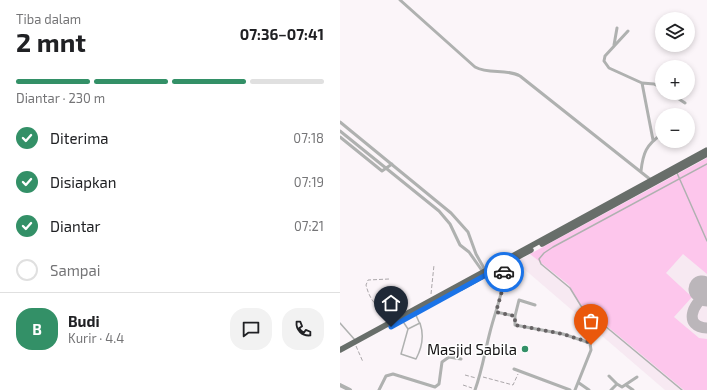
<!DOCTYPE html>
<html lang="id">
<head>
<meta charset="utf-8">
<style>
  :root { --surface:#fff; --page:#f2f2f2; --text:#202124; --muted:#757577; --line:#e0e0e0; --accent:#339067 }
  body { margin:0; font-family:"Exo 2",sans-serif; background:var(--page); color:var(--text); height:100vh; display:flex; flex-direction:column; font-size:15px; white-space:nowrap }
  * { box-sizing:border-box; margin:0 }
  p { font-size:13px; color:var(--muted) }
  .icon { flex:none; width:22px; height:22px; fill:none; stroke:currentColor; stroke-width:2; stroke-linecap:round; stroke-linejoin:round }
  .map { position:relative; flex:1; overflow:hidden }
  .panel { display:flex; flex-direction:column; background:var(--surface); width:340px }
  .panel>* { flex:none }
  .fabs { position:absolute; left:315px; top:12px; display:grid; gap:8px }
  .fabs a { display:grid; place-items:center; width:40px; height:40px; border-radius:50%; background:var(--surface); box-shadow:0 2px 6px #0003; font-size:20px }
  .pin { position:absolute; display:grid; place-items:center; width:34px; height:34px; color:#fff; margin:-41px -17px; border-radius:50% 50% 50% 0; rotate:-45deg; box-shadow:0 0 4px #0007 }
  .pin .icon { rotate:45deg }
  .courier { position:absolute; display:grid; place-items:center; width:40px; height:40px; margin:-20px; border:3px solid #1a73e8; border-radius:50%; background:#fff; color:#222; box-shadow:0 1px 5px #0007 }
  .head em { font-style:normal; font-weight:700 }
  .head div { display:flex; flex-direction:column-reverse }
  .head { display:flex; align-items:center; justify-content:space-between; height:68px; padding:0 16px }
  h1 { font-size:26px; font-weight:700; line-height:30px }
  .bar { display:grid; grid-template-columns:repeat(4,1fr); gap:6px 4px; align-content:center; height:48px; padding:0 16px }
  .bar i { height:5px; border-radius:3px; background:var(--line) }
  .bar .on { background:var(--accent) }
  .bar p { grid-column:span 4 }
  .line { display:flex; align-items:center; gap:10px; padding:0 16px; border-top:1px solid var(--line) }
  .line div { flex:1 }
  .round { display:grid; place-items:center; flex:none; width:42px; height:42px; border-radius:16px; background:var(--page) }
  ol { padding:0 16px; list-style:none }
  li { display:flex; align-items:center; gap:12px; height:44px }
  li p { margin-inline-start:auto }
  li .icon { padding:4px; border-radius:50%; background:var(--accent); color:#fff; stroke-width:4 }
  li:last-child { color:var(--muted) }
  li i { width:22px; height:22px; border:2px solid var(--line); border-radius:50% }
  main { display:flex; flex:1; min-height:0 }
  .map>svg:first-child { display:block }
</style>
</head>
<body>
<main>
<section class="panel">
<div class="head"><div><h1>2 mnt</h1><p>Tiba dalam</p></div><em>07:36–07:41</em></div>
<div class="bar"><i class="on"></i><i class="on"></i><i class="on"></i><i></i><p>Diantar · 230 m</p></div>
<ol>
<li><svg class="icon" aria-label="check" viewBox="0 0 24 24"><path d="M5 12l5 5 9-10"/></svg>Diterima<p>07:18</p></li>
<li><svg class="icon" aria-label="check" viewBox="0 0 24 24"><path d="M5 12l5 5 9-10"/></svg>Disiapkan<p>07:19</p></li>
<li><svg class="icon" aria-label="check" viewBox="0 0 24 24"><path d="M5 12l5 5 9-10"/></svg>Diantar<p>07:21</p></li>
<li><i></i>Sampai</li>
</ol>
<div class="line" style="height:72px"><b class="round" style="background:var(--accent);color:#fff">B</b><div><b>Budi</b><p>Kurir · 4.4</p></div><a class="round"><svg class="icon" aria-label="chat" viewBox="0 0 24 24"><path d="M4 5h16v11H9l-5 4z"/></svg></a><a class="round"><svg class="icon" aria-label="phone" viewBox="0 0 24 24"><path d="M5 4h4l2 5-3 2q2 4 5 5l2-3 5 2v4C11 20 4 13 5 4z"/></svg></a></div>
</section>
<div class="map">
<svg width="367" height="390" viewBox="0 0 367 390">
  <rect width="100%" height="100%" fill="#fbf5f9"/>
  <path fill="#f7e9f2" d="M367 158V390H325L176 262Z"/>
  <path fill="#fdc6ec" d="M367 158V274L343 254 326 273 352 297 334 317 359 338 367 339V390H344L238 302 229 285 190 254Z"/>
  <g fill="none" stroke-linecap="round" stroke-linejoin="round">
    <path stroke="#bbb6ba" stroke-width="11" d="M367 295C352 303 343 327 367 328"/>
    <path stroke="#bbb6ba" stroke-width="27" d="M362 289 367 293"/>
    <path stroke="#aba7aa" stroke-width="1" stroke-dasharray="4 2" stroke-linecap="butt" d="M49 279 28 280 26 285C30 301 37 308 52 316
      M91 294 94 265
      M16 346 23 362
      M125 375 136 378
      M143 377 173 385 178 374
      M123 385 132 388"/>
    <path stroke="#afb1b0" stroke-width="1.5" d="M337 173 367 241
      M75 313 79 322
      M62 320 68 329
      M0 323 15 340
      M80 323C84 335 82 348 76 359L61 354 68 329Z
      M342 390 241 306 230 288 201 264 199 259 204 253 213 247 367 164"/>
    <path stroke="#afb1b0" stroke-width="3" d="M60 0 135 67C149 75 166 68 180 76L311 180
      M288 31 265 56 264 61 269 68 302 83 313 140
      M274 45 277 28
      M302 83 314 84 322 88
      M330 93 345 103
      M0 122 111 213 128 232 136 254 145 270
      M0 131 99 211 110 224 120 245 129 252 143 272
      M0 137 42 171 52 164
      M301 171C303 153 306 145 322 134
      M156 312 175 316V325L223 334 250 343 251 350 235 390
      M175 316 179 300 195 305
      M174 369 230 390
      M269 376 277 384
      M239 383 249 390
      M286 385 293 390
      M39 390 46 376 53 374 95 387 99 384 102 362 109 357 121 359
      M135 390C142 371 145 351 150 332 156 308 165 290 164 265
      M271 390 277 384 282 387 297 377"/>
    <path stroke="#afb1b0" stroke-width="4" d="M0 385 10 390"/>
    <path stroke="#686e6a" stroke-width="5.5" d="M202 244 367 154
      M121 288 191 250
      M0 350 367 150"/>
  </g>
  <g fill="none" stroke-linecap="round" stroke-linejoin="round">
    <path stroke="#666264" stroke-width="4" stroke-dasharray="0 7.2" d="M164 272V284L156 312 175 316V325L223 334 248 342 251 345"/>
    <path stroke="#1a73e8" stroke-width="5" d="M51 327 164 265V272"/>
  </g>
  <circle fill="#339067" stroke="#fff" stroke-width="1.5" cx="185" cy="349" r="4"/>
  <g text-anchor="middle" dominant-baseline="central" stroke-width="3" stroke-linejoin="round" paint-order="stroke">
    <g font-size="15" fill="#151314" stroke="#fff" text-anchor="end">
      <text x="177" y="349">Masjid Sabila</text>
    </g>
  </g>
</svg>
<div class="fabs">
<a><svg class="icon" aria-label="layers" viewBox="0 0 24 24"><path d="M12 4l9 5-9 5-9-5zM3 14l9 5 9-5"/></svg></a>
<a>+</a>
<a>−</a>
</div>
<div class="pin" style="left:251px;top:345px;background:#ea580c"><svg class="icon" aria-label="bag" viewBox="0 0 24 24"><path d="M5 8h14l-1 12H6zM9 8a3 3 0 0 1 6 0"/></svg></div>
<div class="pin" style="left:51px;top:327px;background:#1f2937"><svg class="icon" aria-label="home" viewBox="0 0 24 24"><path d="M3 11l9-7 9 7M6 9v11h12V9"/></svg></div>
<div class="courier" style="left:164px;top:272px"><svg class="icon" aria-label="car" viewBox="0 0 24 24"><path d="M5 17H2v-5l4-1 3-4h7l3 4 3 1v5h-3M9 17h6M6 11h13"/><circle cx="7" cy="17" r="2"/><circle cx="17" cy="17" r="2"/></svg></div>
</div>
</main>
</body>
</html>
